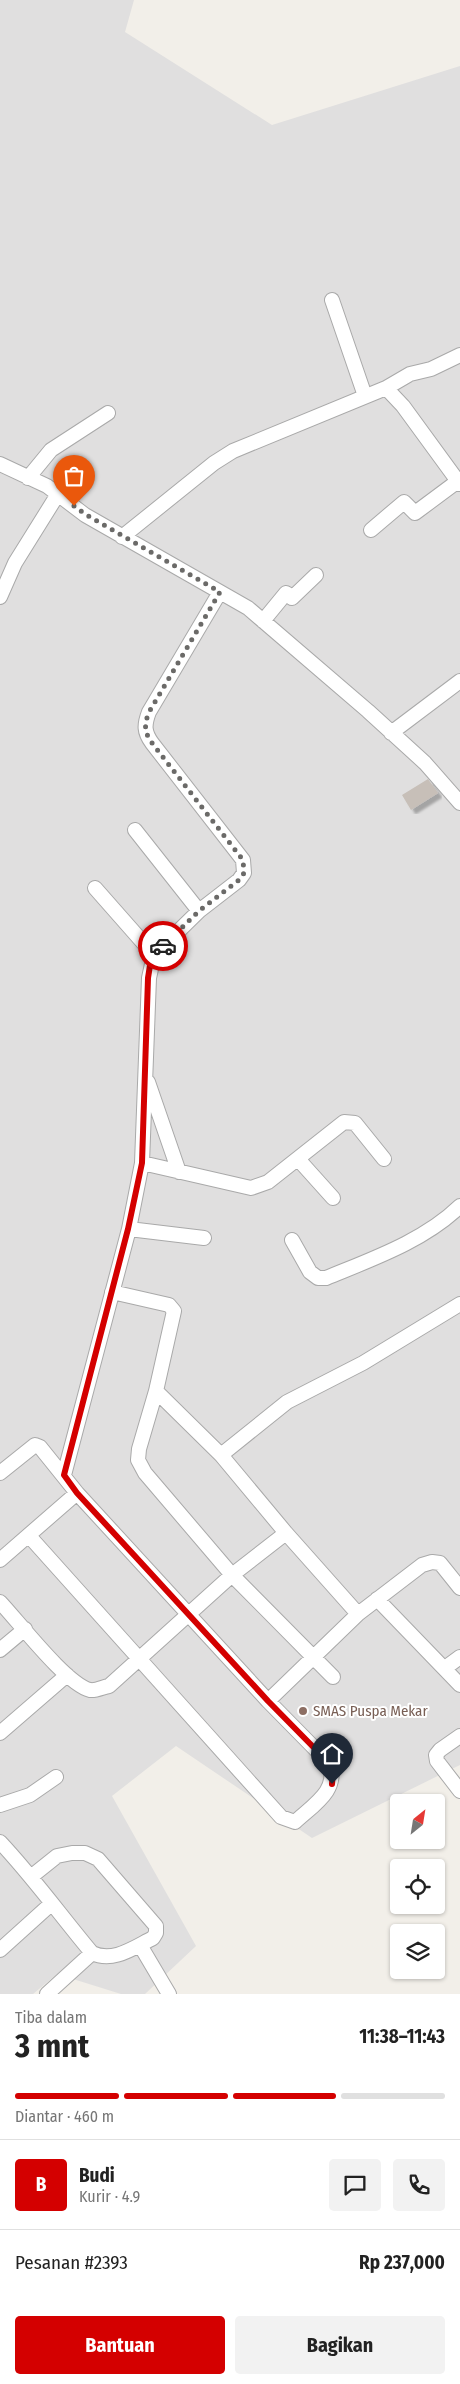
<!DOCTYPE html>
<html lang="id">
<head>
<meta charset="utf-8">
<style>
  :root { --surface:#fff; --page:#f2f2f2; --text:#222; --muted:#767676; --line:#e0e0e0; --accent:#d40000 }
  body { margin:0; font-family:"Fira Sans Condensed",sans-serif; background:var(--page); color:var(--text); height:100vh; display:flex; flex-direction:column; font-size:19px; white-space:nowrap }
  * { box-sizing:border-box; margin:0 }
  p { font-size:16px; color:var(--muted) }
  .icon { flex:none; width:28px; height:28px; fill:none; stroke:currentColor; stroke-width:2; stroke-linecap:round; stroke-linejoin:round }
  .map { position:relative; height:1994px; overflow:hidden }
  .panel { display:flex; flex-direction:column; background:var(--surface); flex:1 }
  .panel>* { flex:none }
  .needle { width:32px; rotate:30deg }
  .tools { position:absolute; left:390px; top:1794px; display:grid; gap:10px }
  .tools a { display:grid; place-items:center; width:55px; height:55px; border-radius:5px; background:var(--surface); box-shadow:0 1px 4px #0004; font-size:25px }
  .pin { position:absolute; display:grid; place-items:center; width:42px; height:42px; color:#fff; margin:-51px -21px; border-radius:50% 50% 50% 0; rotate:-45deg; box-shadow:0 0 5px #0007 }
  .pin .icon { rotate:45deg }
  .courier { position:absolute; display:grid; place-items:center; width:50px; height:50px; margin:-25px; border:4px solid #d40000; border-radius:50%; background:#fff; color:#222; box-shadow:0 1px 6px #0007 }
  .summary em { font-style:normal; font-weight:700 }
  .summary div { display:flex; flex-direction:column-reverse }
  .summary { display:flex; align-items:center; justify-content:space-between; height:85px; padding:0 15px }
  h1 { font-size:32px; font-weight:700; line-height:38px }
  .bar { display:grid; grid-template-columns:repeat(4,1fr); gap:8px 5px; align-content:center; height:60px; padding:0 15px }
  .bar i { height:6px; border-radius:4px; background:var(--line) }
  .bar .current { background:var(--accent) }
  .bar p { grid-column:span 4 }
  .line { display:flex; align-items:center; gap:12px; padding:0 15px; border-top:1px solid var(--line) }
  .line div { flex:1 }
  .round { display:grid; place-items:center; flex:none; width:52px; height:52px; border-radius:5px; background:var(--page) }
  .cta { display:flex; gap:10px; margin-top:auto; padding:10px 15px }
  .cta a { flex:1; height:58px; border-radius:5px; background:var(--accent); color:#fff; font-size:20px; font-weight:700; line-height:58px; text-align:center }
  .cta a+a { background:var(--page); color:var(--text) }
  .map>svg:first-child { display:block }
</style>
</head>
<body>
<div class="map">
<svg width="460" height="1994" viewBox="0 0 460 1994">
  <defs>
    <filter id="shadow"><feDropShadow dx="4.5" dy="4.5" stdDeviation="1" flood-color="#0004"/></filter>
  </defs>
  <rect width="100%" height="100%" fill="#f2efe9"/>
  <path fill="#e0dfdf" d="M0 0H134L125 32 272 125 460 66V1765L312 1838 176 1746 112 1796 196 1946 145 1994H121L57 1974 33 1994H0Z"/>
  <path fill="#c7bfb8" filter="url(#shadow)" d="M428 779 438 793 411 810 402 795Z"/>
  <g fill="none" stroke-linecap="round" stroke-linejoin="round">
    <g stroke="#a9a9a9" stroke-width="16">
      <path id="minor" d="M332 300 365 396
        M386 388 403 406 460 484
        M0 464 47 486 85 515 248 608 368 711 425 763 460 803
        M28 478 51 450 108 413
        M371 530 404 502 415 513 458 481
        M122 537 214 463 233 451 386 388 410 374 431 369 460 355
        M0 597 15 563 58 494
        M263 621 286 593 292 598 316 575
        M391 733 460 681
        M135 830 199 911
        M95 888 154 955
        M148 1082 179 1172
        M298 1159 333 1198
        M142 1163 251 1188 268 1182 344 1122 355 1123 384 1159
        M129 1229 204 1238
        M292 1240 310 1272 318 1278H326C372 1259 424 1241 460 1206
        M112 1292 169 1305 174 1311 156 1391 139 1449 138 1460 145 1473 232 1575 333 1677
        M156 1391 221 1455 286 1533 358 1614
        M221 1455 287 1402 363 1363 460 1304
        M0 1473 35 1445 40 1447 77 1493
        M64 1475 129 1229 142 1163 149 978 154 955 199 911 239 880 244 873 243 860 152 743C144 732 144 725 149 712L220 592
        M0 1560 77 1493 268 1701 329 1763C340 1790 313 1805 295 1822L281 1817 30 1537
        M377 1599 460 1685
        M0 1602C19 1622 66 1684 90 1690 96 1691 103 1687 109 1686L232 1575 286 1533
        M0 1650 25 1629
        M445 1668 460 1657
        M268 1701 358 1614 422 1565 432 1562 440 1563 460 1588
        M0 1733 67 1675
        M460 1736 440 1750 436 1755 437 1761 460 1791
        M0 1805 30 1795 56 1777
        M0 1842C33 1877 61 1916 92 1953 113 1963 133 1948 153 1938L156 1933V1926L98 1859 85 1853H72L57 1856 32 1876
        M140 1945 169 1994
        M0 1950 51 1904
        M47 1994 92 1953"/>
    </g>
    <use href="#minor" stroke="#fff" stroke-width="14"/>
  </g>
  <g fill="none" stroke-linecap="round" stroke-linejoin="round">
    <path stroke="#6b6a68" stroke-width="5" stroke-dasharray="0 9" d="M74 506 85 514 220 592 149 712C144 725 144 732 152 743L243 860 244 873 239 880 199 911 163 946"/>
    <path stroke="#d40000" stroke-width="6" d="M163 946 151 959 148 978 142 1163 128 1229 64 1475 77 1493 268 1701 329 1763 333 1772 332 1784"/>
  </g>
  <circle fill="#8d6e63" stroke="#fff" stroke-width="2" cx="303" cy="1711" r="5"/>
  <g text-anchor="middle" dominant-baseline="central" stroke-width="4" stroke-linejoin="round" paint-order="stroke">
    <g font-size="15" fill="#785e54" stroke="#fff" text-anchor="start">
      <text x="313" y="1711">SMAS Puspa Mekar</text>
    </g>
  </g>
</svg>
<div class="tools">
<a><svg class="needle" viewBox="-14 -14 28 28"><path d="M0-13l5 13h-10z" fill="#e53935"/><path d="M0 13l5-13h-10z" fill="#767676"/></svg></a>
<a><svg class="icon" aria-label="locate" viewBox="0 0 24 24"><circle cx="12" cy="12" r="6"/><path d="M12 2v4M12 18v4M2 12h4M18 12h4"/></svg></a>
<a><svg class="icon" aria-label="layers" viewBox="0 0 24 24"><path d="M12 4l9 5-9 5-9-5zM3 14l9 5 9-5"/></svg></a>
</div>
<div class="pin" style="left:74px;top:506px;background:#ea580c"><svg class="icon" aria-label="bag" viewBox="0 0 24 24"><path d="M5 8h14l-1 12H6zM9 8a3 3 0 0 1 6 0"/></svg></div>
<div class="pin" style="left:332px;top:1784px;background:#1f2937"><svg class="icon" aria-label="home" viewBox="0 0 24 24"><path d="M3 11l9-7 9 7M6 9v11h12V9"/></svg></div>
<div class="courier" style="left:163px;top:946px"><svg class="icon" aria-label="car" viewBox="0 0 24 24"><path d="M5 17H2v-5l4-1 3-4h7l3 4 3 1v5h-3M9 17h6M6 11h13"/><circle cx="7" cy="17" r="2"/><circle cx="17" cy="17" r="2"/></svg></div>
</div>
<section class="panel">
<div class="summary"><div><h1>3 mnt</h1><p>Tiba dalam</p></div><em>11:38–11:43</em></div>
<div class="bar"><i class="current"></i><i class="current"></i><i class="current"></i><i></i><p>Diantar · 460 m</p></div>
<div class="line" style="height:90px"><b class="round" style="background:var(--accent);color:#fff">B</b><div><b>Budi</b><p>Kurir · 4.9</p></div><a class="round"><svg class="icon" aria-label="chat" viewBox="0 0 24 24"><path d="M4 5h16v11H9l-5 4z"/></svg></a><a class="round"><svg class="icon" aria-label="phone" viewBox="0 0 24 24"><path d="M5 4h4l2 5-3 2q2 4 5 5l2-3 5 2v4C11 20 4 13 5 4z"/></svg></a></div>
<div class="line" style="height:65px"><div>Pesanan #2393</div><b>Rp 237,000</b></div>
<div class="cta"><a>Bantuan</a><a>Bagikan</a></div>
</section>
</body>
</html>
